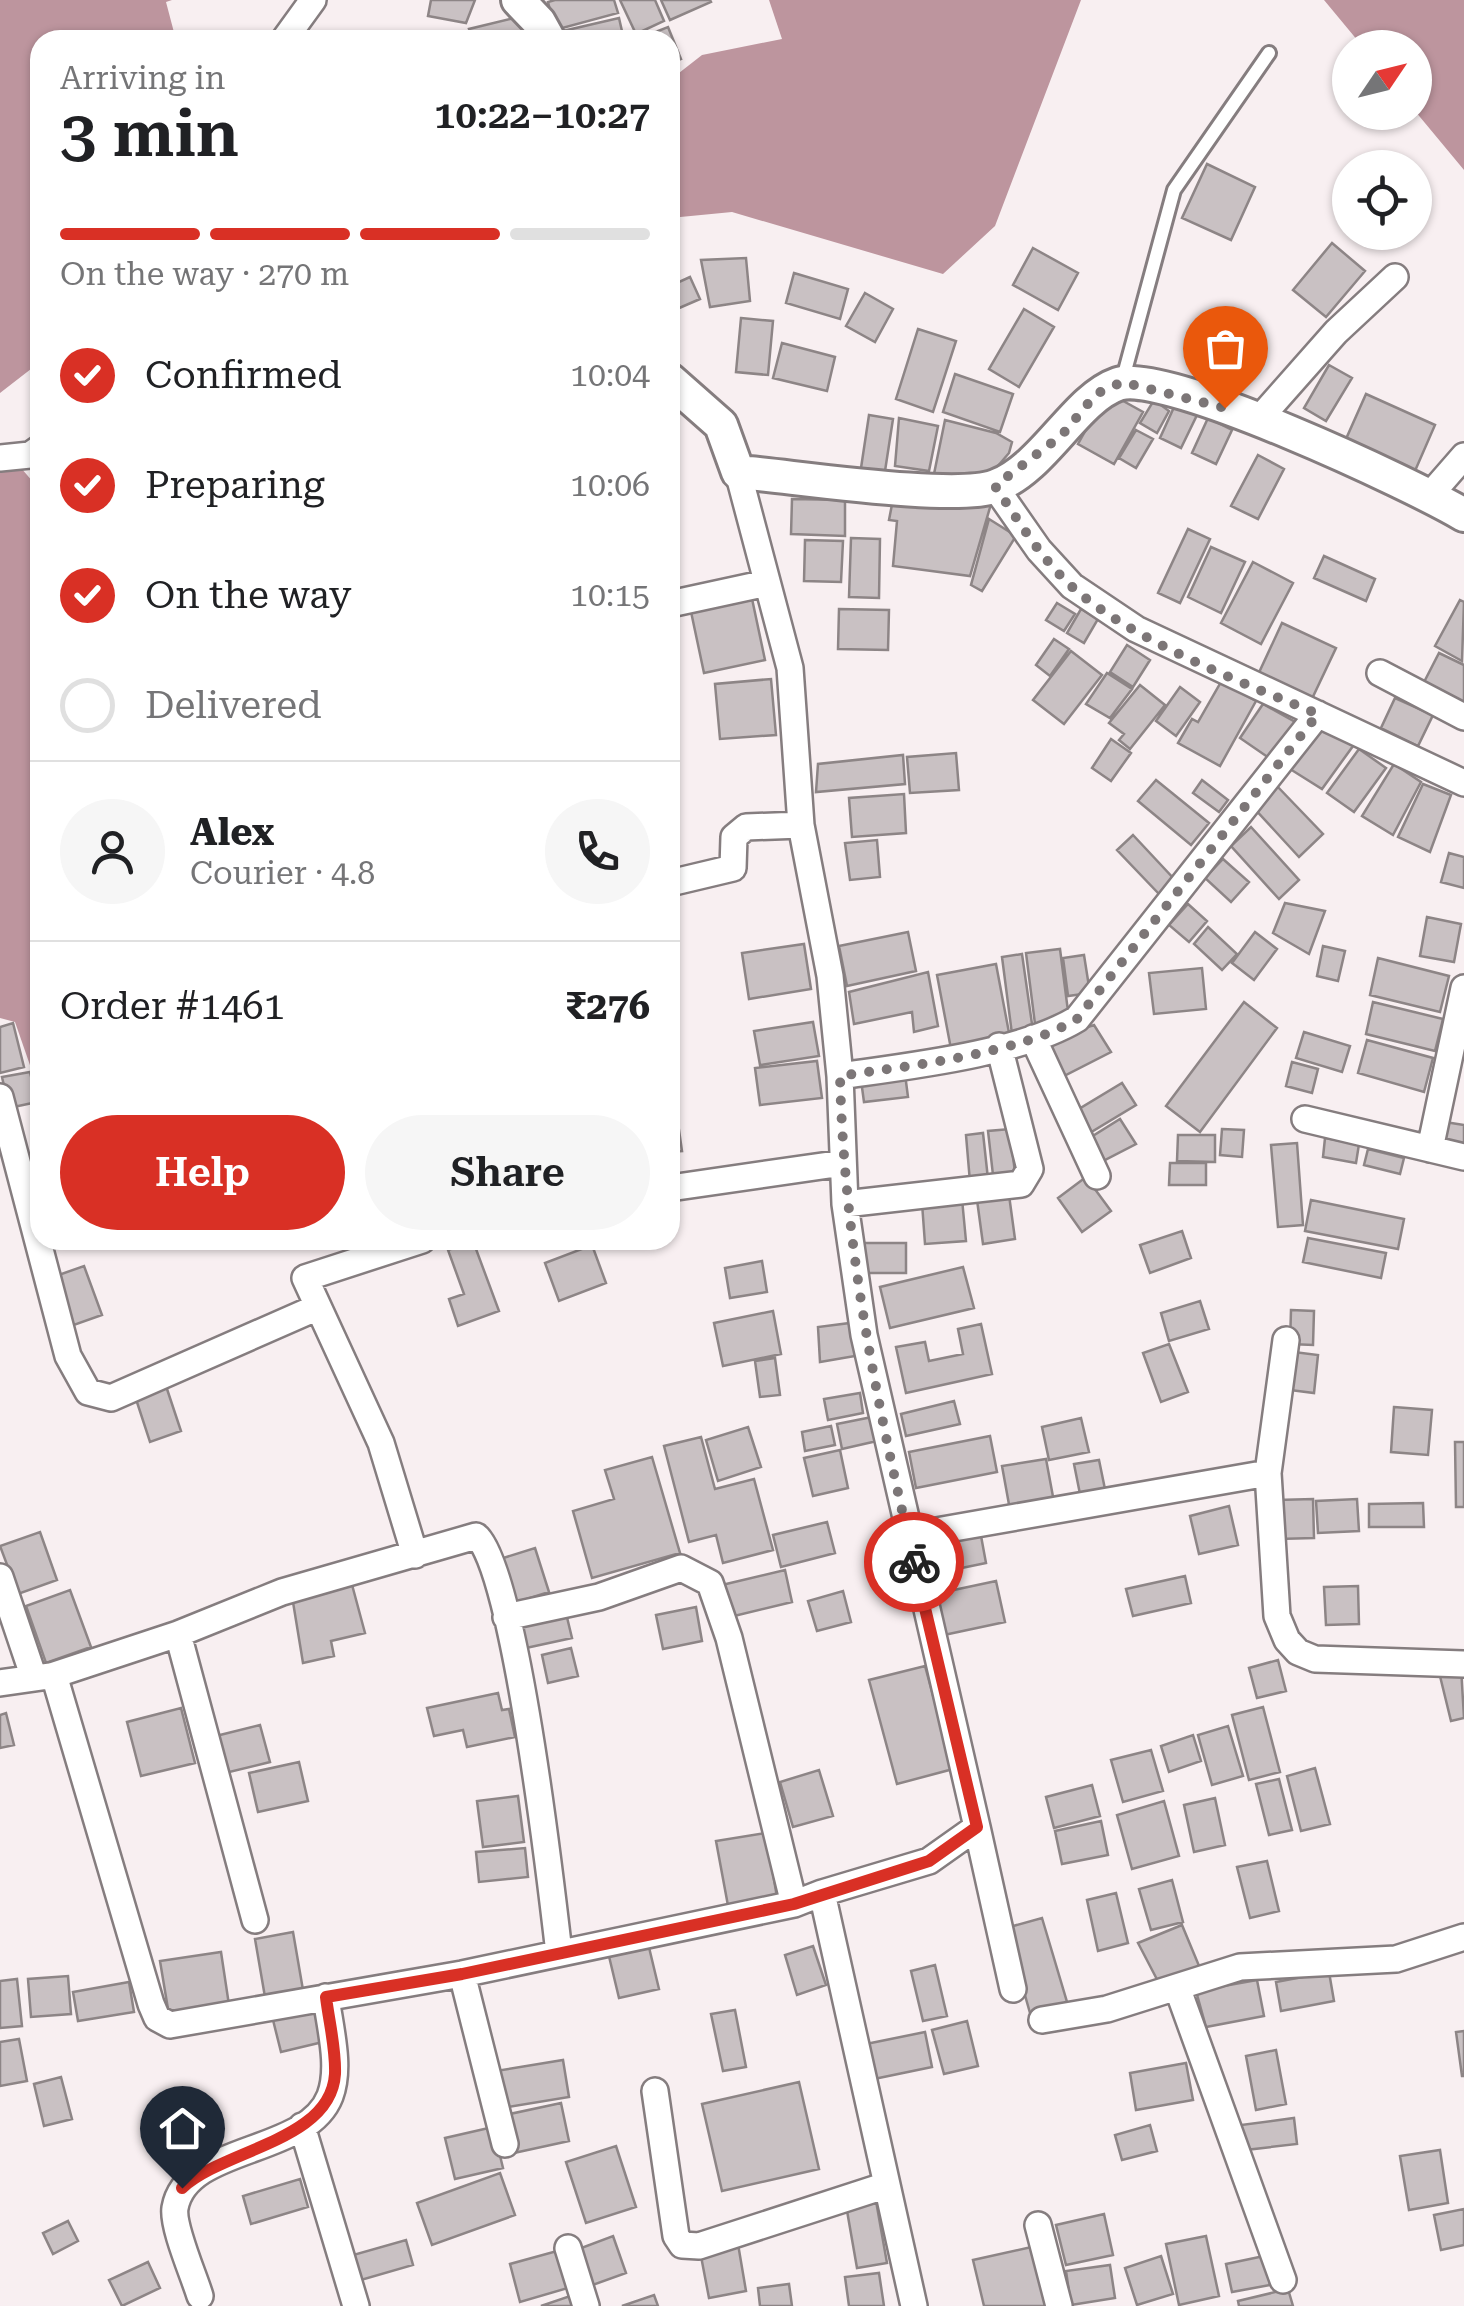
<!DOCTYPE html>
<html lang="en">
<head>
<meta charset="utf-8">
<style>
  :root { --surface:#fff; --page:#f6f6f6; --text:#202124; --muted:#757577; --line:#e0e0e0; --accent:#d93025 }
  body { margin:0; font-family:"Roboto Serif",serif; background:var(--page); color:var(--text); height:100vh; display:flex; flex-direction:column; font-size:38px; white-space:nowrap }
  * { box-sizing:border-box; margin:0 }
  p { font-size:32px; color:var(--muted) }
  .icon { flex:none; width:55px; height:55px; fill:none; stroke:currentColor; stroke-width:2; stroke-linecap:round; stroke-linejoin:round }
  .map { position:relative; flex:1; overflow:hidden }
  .sheet { position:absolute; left:30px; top:30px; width:650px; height:1220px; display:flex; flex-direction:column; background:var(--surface); border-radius:30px; box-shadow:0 2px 8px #0004 }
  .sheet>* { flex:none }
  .needle { width:65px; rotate:55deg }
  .controls { position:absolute; left:1332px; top:30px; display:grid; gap:20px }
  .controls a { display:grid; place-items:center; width:100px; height:100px; border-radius:50%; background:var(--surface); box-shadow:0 2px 8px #0004; font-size:50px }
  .pin { position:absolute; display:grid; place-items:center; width:85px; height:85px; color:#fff; margin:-102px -42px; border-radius:50% 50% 50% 0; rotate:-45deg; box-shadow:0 0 10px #0007 }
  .pin .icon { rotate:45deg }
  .courier { position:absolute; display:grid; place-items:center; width:100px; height:100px; margin:-50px; border:8px solid #d93025; border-radius:50%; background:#fff; color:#222; box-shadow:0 2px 12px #0007 }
  .summary em { font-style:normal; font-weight:600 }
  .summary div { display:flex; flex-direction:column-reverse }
  .summary { display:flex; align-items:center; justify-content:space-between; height:170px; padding:0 30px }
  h1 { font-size:65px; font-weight:600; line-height:75px }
  .bar { display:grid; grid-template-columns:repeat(4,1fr); gap:15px 10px; align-content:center; height:120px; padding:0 30px }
  .bar i { height:12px; border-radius:8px; background:var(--line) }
  .bar .current { background:var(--accent) }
  .bar p { grid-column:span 4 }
  .line { display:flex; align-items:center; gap:25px; padding:0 30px; border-top:2px solid var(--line) }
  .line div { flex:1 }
  .round { display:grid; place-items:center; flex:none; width:105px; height:105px; border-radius:52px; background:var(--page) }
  ol { padding:0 30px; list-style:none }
  li { display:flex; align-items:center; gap:30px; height:110px }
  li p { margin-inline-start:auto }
  li .icon { padding:10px; border-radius:50%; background:var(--accent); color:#fff; stroke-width:4 }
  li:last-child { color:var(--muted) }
  li i { width:55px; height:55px; border:5px solid var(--line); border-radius:50% }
  .cta { display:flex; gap:20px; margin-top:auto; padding:20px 30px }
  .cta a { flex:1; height:115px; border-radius:60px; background:var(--accent); color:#fff; font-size:40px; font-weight:600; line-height:115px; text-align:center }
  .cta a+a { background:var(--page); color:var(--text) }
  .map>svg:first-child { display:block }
</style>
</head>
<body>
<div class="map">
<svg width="1464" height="2306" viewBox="0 0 1464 2306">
  <rect width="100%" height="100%" fill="#f8eff1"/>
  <path fill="#bd959e" d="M0 0H172L166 2 176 40H40V362L0 393Z
    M769 0H1081L995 226 943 274 732 212 670 218V80L702 55 782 39Z
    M1324 0H1464V170L1415 111V48L1363 47Z
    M0 467 21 468 40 490V1094L15 1022 0 1018Z"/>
  <path fill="#c9c1c3" stroke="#8d8586" stroke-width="2.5" d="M431 0H475L466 23 428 16Z
    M555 0H614L618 13 555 30 548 2Z
    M620 0H655L664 21 636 34Z
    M661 0H710L711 2 670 20Z
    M522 16 527 40H473L469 29Z
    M619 18 624 40H565L563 31Z
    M668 27 681 59 670 63V40H635Z
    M1207 164 1255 187 1231 240 1182 218Z
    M1332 243 1365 271 1326 317 1293 290Z
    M1033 248 1078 273 1058 310 1013 285Z
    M746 258 750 301 710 307 701 260Z
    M794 273 848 289 840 319 786 303Z
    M690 277 700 299 670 312V286Z
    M865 293 893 309 875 342 846 326Z
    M1024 309 1054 327 1019 387 989 369Z
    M741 318 773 321 768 375 736 372Z
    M918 329 956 341 933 412 896 399Z
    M782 343 835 357 827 391 773 378Z
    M1329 365 1352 378 1326 421 1304 408Z
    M955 374 1013 394 1000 432 943 412Z
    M1107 392 1143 412 1114 464 1078 444Z
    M1366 394 1435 425 1411 480 1342 448Z
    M1154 400 1169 411 1157 433 1140 423Z
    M1175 405 1197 415 1181 448 1160 438Z
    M869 415 893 419 885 471 861 468Z
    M899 418 938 426 929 471 895 466Z
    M1208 418 1232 430 1216 464 1192 453Z
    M945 420 996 433 1012 442 1009 453 991 474H934Z
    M1136 430 1153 439 1136 468 1119 458Z
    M1258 455 1284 469 1258 519 1231 506Z
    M894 494 991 504 970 576 893 566 897 521 889 520Z
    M792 499 845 500V536L791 534Z
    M989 519 1016 536 982 591 971 585Z
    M1188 529 1210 539 1180 603 1158 593Z
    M851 538 880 539 879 598 849 597Z
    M805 540 843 541 841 582 804 581Z
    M1211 547 1245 562 1221 613 1188 597Z
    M1324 556 1375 579 1366 601 1314 578Z
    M1253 562 1293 583 1261 644 1221 623Z
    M751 594 765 660 704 673 690 607Z
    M1460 600 1464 602 1462 661 1435 646Z
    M1057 603 1075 614 1064 631 1046 620Z
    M839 609 889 610 888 650 838 649Z
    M1081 609 1098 619 1084 643 1067 633Z
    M1282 623 1336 648 1309 705 1256 679Z
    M1054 639 1069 649 1050 676 1036 665Z
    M1127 645 1150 660 1133 687 1110 672Z
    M1071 651 1102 675 1064 724 1033 700Z
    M1439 653 1464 665V703L1422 686Z
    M1107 673 1132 689 1110 718 1086 704Z
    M771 679 776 735 720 739 715 684Z
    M1221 682 1256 701 1220 766 1178 743 1192 719 1198 722Z
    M1140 685 1165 705 1130 749 1119 740 1124 734 1109 723Z
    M1180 687 1200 702 1176 736 1156 721Z
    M1395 698 1433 715 1418 746 1381 728Z
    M1263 704 1297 723 1272 760 1240 738Z
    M1320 726 1353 746 1322 789 1290 769Z
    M1111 739 1131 753 1111 781 1092 768Z
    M1359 749 1386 768 1354 812 1327 793Z
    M956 753 959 790 910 793 907 757Z
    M903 755 905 784 816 792 818 764Z
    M1394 764 1421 782 1393 835 1362 816Z
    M1156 780 1209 823 1191 845 1138 801Z
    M1202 780 1228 800 1219 812 1193 793Z
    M1423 784 1451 795 1430 852 1398 837Z
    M1276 785 1323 834 1299 857 1253 807Z
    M904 794 906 833 852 837 849 798Z
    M670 801H676L675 840H670Z
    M1251 827 1299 880 1279 899 1231 846Z
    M1133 835 1175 880 1160 895 1117 850Z
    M877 840 880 877 850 880 845 843Z
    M1449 853 1464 857V888L1441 882Z
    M1223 859 1249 882 1231 902 1205 878Z
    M1285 903 1325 911 1309 954 1273 933Z
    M1188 904 1207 921 1189 942 1169 925Z
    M1427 917 1461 924 1454 962 1420 956Z
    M1208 927 1237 954 1222 970 1194 944Z
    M908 932 916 971 847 986 839 946Z
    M1255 932 1277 949 1254 980 1232 963Z
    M804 944 811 989 749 999 742 953Z
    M1323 946 1345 951 1338 981 1317 976Z
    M1060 949 1069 1019 1035 1024 1026 953Z
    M1022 954 1033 1031 1012 1034 1002 957Z
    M1084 955 1090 993 1068 996 1063 958Z
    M1378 958 1449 976 1440 1012 1370 995Z
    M996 964 1010 1038 951 1049 937 975Z
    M1202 968 1206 1009 1154 1014 1149 973Z
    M928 972 938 1026 914 1032 912 1012 854 1024 849 992Z
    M1244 1002 1277 1028 1200 1132 1166 1106Z
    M1373 1002 1443 1019 1435 1051 1366 1034Z
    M813 1022 819 1056 760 1065 754 1031Z
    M13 1023 24 1067 0 1073V1027Z
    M1094 1025 1111 1052 1060 1078 1042 1042Z
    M1304 1032 1350 1046 1342 1072 1296 1058Z
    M1367 1040 1433 1058 1424 1092 1358 1073Z
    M817 1061 822 1098 760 1105 755 1068Z
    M1292 1062 1318 1069 1312 1093 1286 1086Z
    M30 1072 37 1102 9 1108 2 1077Z
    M905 1074 908 1097 864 1102 861 1080Z
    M1122 1083 1136 1105 1088 1134 1074 1112Z
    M1120 1119 1136 1144 1101 1162 1088 1139Z
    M1445 1122 1464 1125V1149L1442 1146Z
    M678 1123 682 1151 670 1152V1124Z
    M1010 1129 1016 1182 994 1184 988 1131Z
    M1222 1129 1244 1130 1242 1157 1220 1155Z
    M983 1133 988 1179 970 1182 966 1135Z
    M1178 1135H1215V1162L1177 1161Z
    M1325 1138 1359 1144 1356 1163 1323 1157Z
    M1297 1143 1303 1225 1278 1227 1271 1145Z
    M1368 1149 1404 1158 1400 1174 1364 1165Z
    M1170 1163H1206V1185H1169Z
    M1086 1177 1111 1211 1082 1232 1058 1198Z
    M1009 1195 1015 1239 983 1244 977 1200Z
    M962 1199 966 1241 925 1244 922 1203Z
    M1311 1200 1404 1219 1398 1249 1305 1231Z
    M1182 1231 1191 1258 1150 1273 1140 1245Z
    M1308 1238 1386 1253 1381 1278 1303 1262Z
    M473 1241 499 1311 458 1326 449 1299 464 1294 448 1250Z
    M863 1243H906V1273H863Z
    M592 1245 606 1283 559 1301 545 1263Z
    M762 1261 767 1292 730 1298 725 1268Z
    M84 1266 102 1315 71 1326 53 1277Z
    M963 1267 974 1308 890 1328 880 1287Z
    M1200 1301 1209 1329 1169 1341 1161 1313Z
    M1291 1310 1314 1311 1313 1345 1290 1344Z
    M773 1311 781 1354 723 1366 714 1323Z
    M850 1323 855 1356 820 1362 818 1327Z
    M981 1324 992 1374 906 1393 896 1347 925 1342 929 1361 963 1354 958 1329Z
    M1169 1344 1188 1392 1161 1402 1143 1353Z
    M1286 1351 1318 1355 1314 1393 1282 1389Z
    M775 1358 780 1395 760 1397 755 1361Z
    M165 1383 181 1431 150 1442 134 1393Z
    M860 1393 863 1413 828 1420 824 1399Z
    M954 1401 960 1424 906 1436 901 1414Z
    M1394 1407 1432 1410 1428 1455 1391 1452Z
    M872 1417 877 1441 842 1449 837 1424Z
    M1081 1418 1089 1452 1049 1460 1042 1427Z
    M831 1426 835 1445 805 1451 802 1432Z
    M748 1427 761 1467 718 1481 706 1440Z
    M990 1436 997 1472 916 1488 909 1452Z
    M701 1437 715 1489 754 1479 773 1550 723 1563 716 1535 689 1542 664 1446Z
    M1455 1442H1464V1507H1456Z
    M840 1450 848 1488 813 1496 804 1458Z
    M652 1457 680 1553 592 1578 573 1511 614 1499 605 1470Z
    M1046 1459 1054 1502 1010 1510 1002 1466Z
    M1099 1460 1106 1494 1081 1499 1074 1464Z
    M1313 1499 1314 1538 1278 1539 1277 1500Z
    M1357 1499 1359 1531 1318 1533 1316 1501Z
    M1423 1503 1424 1527H1369V1504Z
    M1229 1506 1238 1545 1199 1554 1190 1516Z
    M827 1522 835 1553 781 1567 773 1535Z
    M979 1525 986 1563 947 1571 939 1533Z
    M40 1532 57 1580 18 1594 0 1546Z
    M535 1548 549 1592 514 1603 500 1559Z
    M785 1570 792 1602 730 1617 722 1585Z
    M1185 1576 1191 1603 1133 1616 1126 1589Z
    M351 1581 365 1633 331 1641 334 1656 303 1663 292 1596Z
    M996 1581 1005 1622 944 1635 935 1594Z
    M1358 1586 1359 1624 1326 1625 1324 1587Z
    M70 1590 91 1647 46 1663 26 1606Z
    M843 1591 851 1622 817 1631 808 1601Z
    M696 1607 702 1641 663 1649 656 1615Z
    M565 1609 572 1638 526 1648 520 1620Z
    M571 1648 578 1676 548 1683 542 1655Z
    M1278 1660 1286 1691 1257 1698 1249 1668Z
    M925 1666 953 1769 897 1784 869 1680Z
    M1461 1667 1464 1718 1451 1721 1439 1672Z
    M498 1693 502 1710 509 1709 515 1737 467 1747 463 1730 434 1736 427 1708Z
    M1263 1707 1280 1772 1249 1780 1232 1715Z
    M181 1708 195 1763 141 1776 127 1722Z
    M6 1713 14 1745 0 1748V1715Z
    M260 1725 270 1762 221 1774 212 1737Z
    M1228 1726 1243 1776 1212 1785 1198 1735Z
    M1193 1735 1201 1761 1169 1772 1161 1746Z
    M1151 1750 1163 1791 1123 1802 1111 1760Z
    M299 1762 308 1801 258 1812 249 1773Z
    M1315 1768 1330 1824 1301 1831 1287 1776Z
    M819 1770 833 1816 793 1827 780 1782Z
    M1279 1779 1292 1830 1269 1835 1256 1784Z
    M1092 1785 1100 1816 1054 1828 1046 1797Z
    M518 1796 524 1842 483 1847 477 1801Z
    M1215 1798 1225 1845 1194 1852 1184 1805Z
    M1164 1801 1179 1856 1132 1869 1117 1815Z
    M1101 1821 1108 1855 1062 1864 1055 1831Z
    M766 1833 778 1903 729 1911 716 1841Z
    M525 1848 528 1877 479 1882 476 1852Z
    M1267 1861 1279 1911 1250 1918 1237 1867Z
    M1172 1880 1183 1922 1151 1930 1139 1889Z
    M1116 1893 1128 1943 1098 1951 1087 1900Z
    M1042 1918 1067 2002 1030 2013 1006 1928Z
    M1182 1925 1202 1973 1162 1989 1138 1943Z
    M293 1932 303 1990 265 1997 255 1939Z
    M647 1939 659 1989 619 1998 607 1948Z
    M813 1946 826 1985 797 1995 785 1955Z
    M221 1952 229 2005 169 2015 160 1961Z
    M935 1965 947 2016 923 2021 911 1971Z
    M1329 1972 1334 2001 1281 2011 1276 1982Z
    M68 1976 71 2014 31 2017 28 1979Z
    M17 1979 22 2026 0 2028V1981Z
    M1257 1980 1264 2016 1206 2027 1196 1991Z
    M129 1982 134 2012 78 2021 73 1992Z
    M319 2008 327 2041 281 2052 273 2020Z
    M735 2010 746 2067 723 2071 711 2014Z
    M967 2021 978 2066 944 2074 932 2030Z
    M1464 2031V2076H1462L1456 2032Z
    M925 2032 932 2067 874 2079 866 2044Z
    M19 2039 27 2081 0 2086V2042Z
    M1276 2050 1286 2104 1256 2110 1246 2056Z
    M563 2060 569 2097 502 2108 496 2071Z
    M1186 2063 1193 2100 1136 2110 1130 2073Z
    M61 2077 72 2119 44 2126 34 2084Z
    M799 2082 819 2169 722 2191 702 2104Z
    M561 2103 569 2141 514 2153 505 2115Z
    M1294 2118 1297 2144 1245 2150 1241 2125Z
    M1150 2125 1157 2151 1122 2160 1115 2135Z
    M493 2127 503 2168 455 2179 445 2138Z
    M616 2146 636 2207 586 2223 566 2162Z
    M1440 2150 1448 2203 1409 2210 1400 2156Z
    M500 2173 515 2215 432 2245 417 2203Z
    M300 2179 308 2207 251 2224 243 2196Z
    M876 2201 887 2263 857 2268 846 2205Z
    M1464 2209V2245L1441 2250 1434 2215Z
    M1104 2214 1113 2255 1066 2265 1056 2225Z
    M68 2221 78 2241 53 2254 43 2233Z
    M613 2236 626 2273 590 2286 576 2250Z
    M1206 2236 1219 2296 1179 2305 1166 2244Z
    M406 2240 413 2265 354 2282 346 2257Z
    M738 2244 746 2291 709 2298 700 2251Z
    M1036 2246 1050 2306H984L973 2260Z
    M557 2251 568 2288 520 2302 510 2264Z
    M1161 2256 1173 2294 1137 2305 1125 2268Z
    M1264 2256 1270 2285 1232 2292 1226 2264Z
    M148 2262 160 2288 122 2306 109 2280Z
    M1110 2265 1115 2298 1071 2305 1066 2271Z
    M879 2273 884 2306H849L845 2277Z
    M789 2284 792 2306H760L758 2288Z
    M1288 2289 1293 2306H1239L1238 2301Z
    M573 2295 576 2306H541Z
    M654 2295 658 2306H622Z"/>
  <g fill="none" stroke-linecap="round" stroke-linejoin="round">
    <g stroke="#857d7f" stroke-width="18">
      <path id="service" d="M1122 382 1174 190 1269 53"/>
    </g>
    <g stroke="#857d7f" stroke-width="30">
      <path id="minor" d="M284 40 313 0
        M1260 418 1336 332 1395 277
        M0 458 30 455 40 448
        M738 472 790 668 801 825 830 976 840 1076 845 1204 864 1335 977 1827 929 1861 822 1893 914 2306
        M995 487 1039 550 1072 586 1136 629 1464 783
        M1430 495 1464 456
        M670 604 767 583
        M1380 673 1464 717
        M670 883 733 868 734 837 746 827 801 825
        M1033 1038 1097 1176
        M840 1076C909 1066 1019 1054 1077 1019L1318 714
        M0 1097 68 1356 88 1392 111 1398 318 1307
        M1305 1119 1464 1157
        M1430 1149 1464 988
        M670 1188 843 1163
        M845 1204 1021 1184 1030 1169 999 1046
        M1286 1340 1268 1473 1277 1616 1287 1640 1298 1652 1315 1659 1464 1664
        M908 1536 1268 1473
        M415 1555 381 1443 305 1278 422 1240
        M0 1577 34 1678
        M506 1617 599 1597 681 1568 710 1583 729 1638 794 1904
        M178 1634 255 1920
        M0 1683 49 1676
        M977 1827 1013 1989
        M559 1953C552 1892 514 1562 476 1536L282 1592 178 1634 54 1675 151 2004 157 2018 170 2025 462 1974 794 1904 822 1893
        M462 1974 505 2144
        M1177 1987 1283 2280
        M1042 2020 1107 2009 1240 1967 1396 1959 1464 1937
        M655 2091 676 2236 682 2245 699 2246 887 2185
        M302 2126 356 2306
        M1038 2225 1059 2306
        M568 2248 586 2306
        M200 2296C194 2276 172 2226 175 2208 186 2144 307 2156 330 2096 341 2067 330 2028 326 1997"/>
    </g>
    <g stroke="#857d7f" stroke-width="38">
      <path id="tertiary" d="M518 0 539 22 549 40
        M670 380 721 425 738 472C790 476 955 502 996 486 1045 467 1075 399 1118 384 1165 368 1414 485 1464 515"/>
    </g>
    <use href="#service" stroke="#fff" stroke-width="12"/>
    <use href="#minor" stroke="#fff" stroke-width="25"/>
    <use href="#tertiary" stroke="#fff" stroke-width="32"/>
  </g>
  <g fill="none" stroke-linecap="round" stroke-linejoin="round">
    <path stroke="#7c7677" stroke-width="10" stroke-dasharray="0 18" d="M914 1562C876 1401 844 1242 840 1076 907 1066 1020 1054 1077 1019L1318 714C1243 683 1130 640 1070 585 1040 557 1018 520 995 486L1062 435 1096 394 1122 382 1225 408"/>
    <path stroke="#d93025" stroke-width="12" d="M182 2188C224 2149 331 2141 335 2074 336 2049 329 2022 326 1997L462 1974 794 1904 929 1861 977 1827 914 1562"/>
  </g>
</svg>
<div class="controls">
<a><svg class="needle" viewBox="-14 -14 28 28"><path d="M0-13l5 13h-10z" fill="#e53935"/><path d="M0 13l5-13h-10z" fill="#757577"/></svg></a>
<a><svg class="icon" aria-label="locate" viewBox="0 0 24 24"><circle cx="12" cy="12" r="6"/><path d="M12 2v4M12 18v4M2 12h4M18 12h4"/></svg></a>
</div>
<div class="pin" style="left:1225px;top:408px;background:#ea580c"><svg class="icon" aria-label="bag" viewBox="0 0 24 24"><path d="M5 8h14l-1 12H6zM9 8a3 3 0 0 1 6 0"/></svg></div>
<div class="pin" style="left:182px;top:2188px;background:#1f2937"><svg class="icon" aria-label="home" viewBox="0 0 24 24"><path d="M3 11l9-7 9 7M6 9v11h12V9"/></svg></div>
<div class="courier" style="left:914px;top:1562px"><svg class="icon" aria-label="bike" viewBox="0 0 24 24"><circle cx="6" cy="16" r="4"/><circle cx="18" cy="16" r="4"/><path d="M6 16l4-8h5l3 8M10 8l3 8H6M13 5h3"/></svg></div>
<section class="sheet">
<div class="summary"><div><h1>3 min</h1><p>Arriving in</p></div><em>10:22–10:27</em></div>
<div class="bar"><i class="current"></i><i class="current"></i><i class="current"></i><i></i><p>On the way · 270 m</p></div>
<ol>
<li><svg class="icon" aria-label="check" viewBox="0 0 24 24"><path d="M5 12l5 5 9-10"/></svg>Confirmed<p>10:04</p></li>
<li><svg class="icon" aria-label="check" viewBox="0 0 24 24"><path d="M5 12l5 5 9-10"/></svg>Preparing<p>10:06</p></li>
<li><svg class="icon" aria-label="check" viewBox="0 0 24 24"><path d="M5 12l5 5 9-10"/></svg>On the way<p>10:15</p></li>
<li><i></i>Delivered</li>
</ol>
<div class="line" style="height:180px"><a class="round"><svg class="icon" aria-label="person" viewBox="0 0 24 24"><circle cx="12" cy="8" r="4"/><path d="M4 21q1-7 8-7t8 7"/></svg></a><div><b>Alex</b><p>Courier · 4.8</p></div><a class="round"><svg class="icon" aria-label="phone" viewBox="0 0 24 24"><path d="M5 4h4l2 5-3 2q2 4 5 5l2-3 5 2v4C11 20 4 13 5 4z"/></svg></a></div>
<div class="line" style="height:130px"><div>Order #1461</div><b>₹276</b></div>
<div class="cta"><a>Help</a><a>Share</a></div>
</section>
</div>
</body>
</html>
